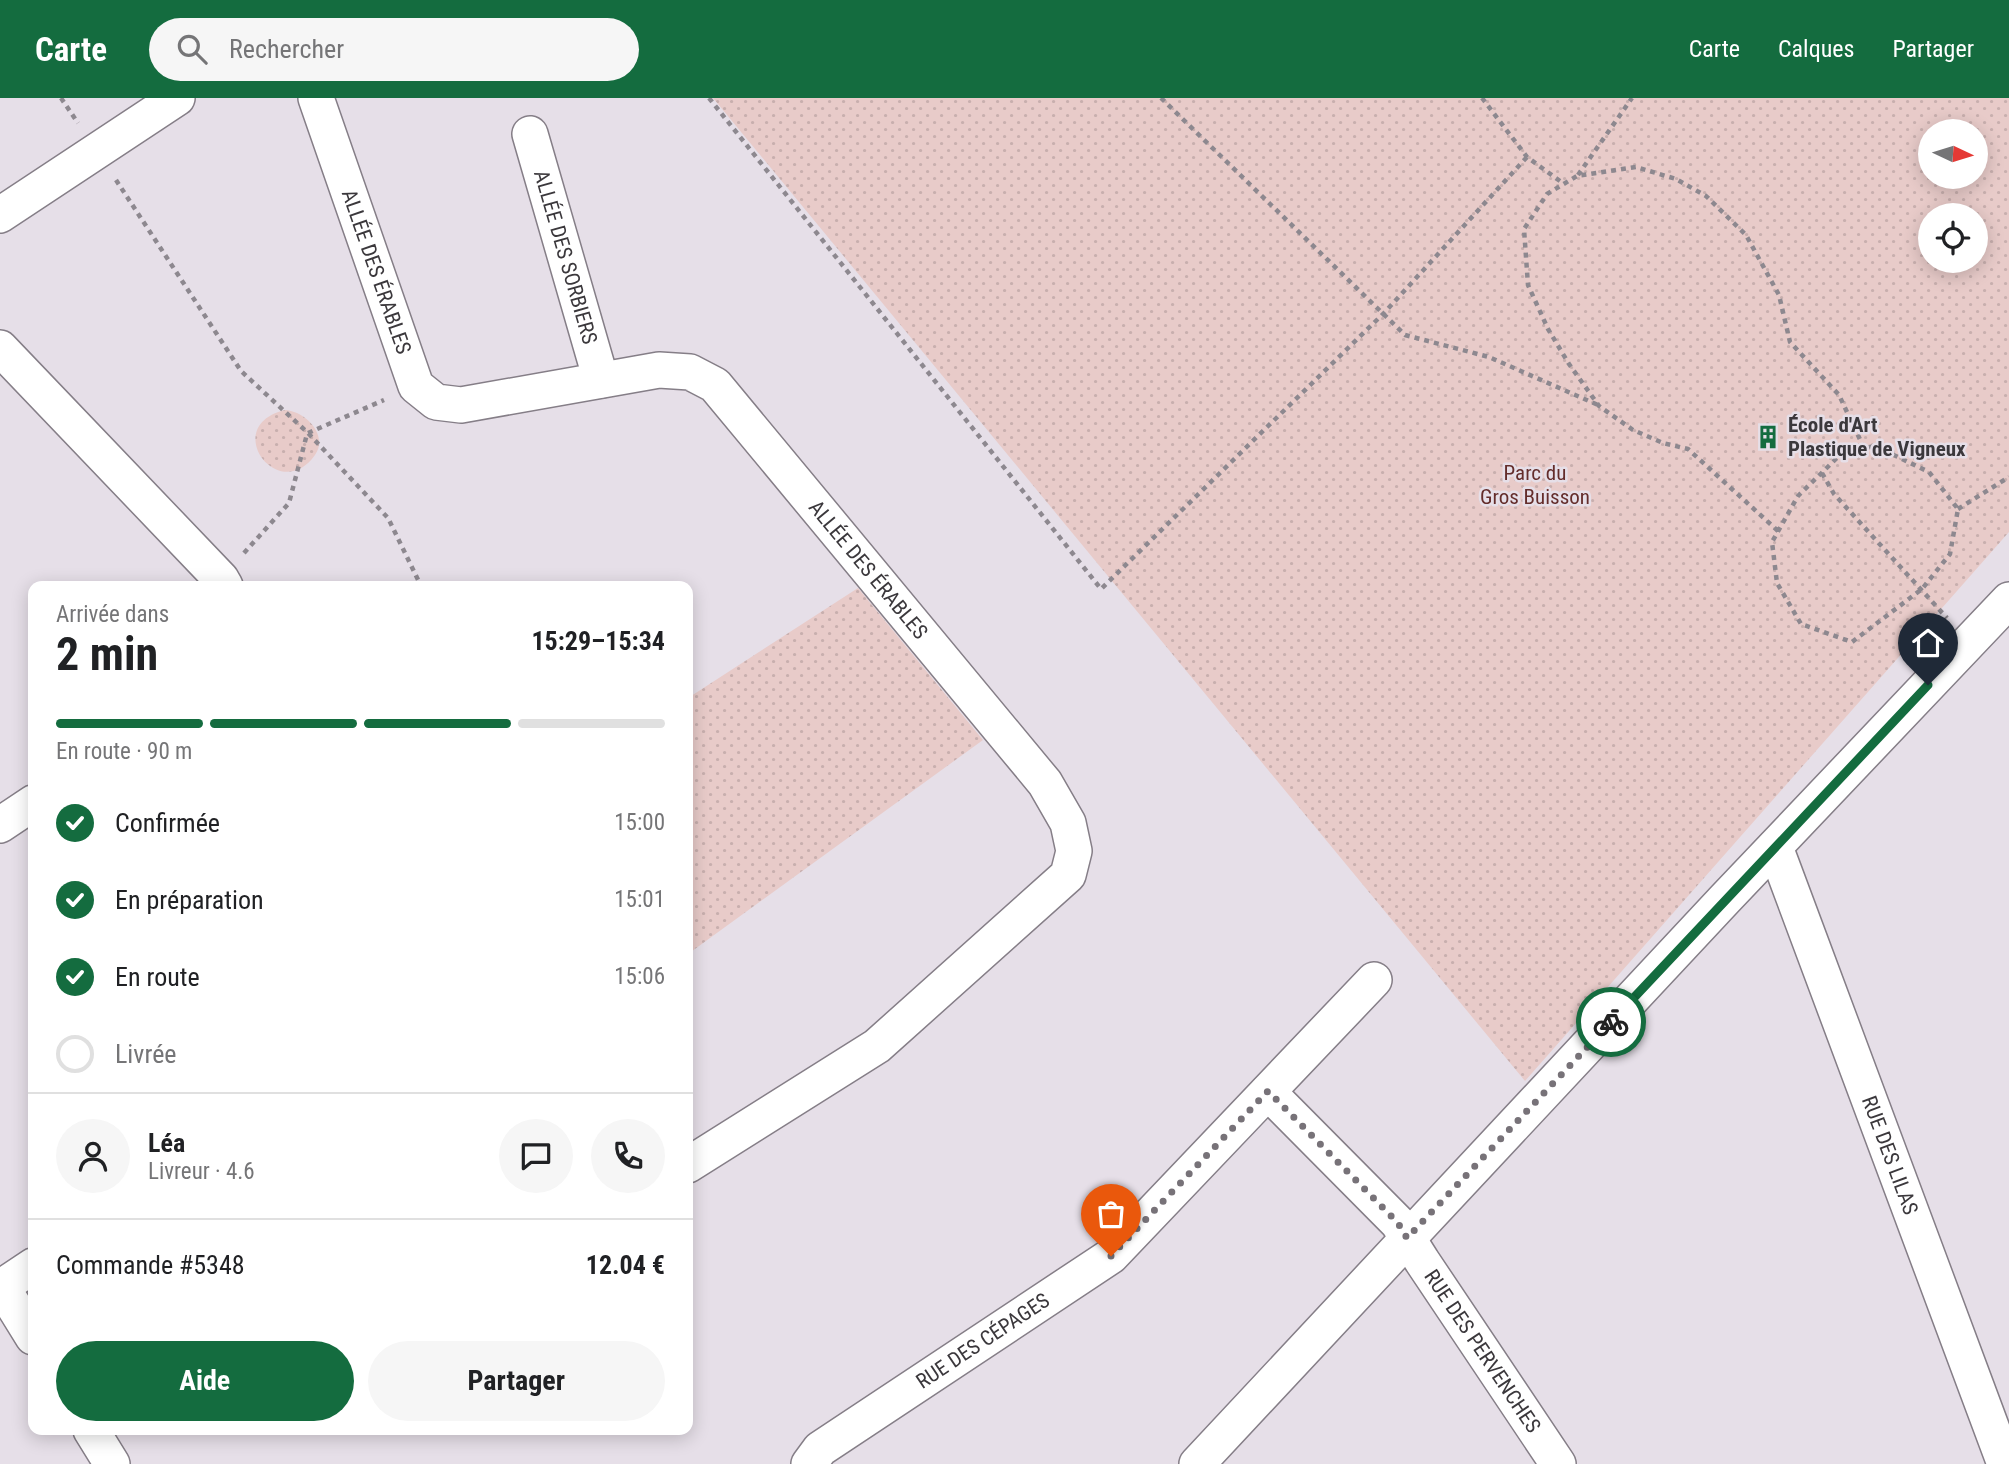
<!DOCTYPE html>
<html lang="fr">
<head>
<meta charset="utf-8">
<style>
  :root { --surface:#fff; --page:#f6f6f6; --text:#202124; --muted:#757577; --line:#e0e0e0; --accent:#146c3f }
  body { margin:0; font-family:"Roboto Condensed",sans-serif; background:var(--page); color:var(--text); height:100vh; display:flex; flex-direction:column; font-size:26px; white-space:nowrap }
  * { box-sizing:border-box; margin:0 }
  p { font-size:23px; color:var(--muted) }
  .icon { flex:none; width:38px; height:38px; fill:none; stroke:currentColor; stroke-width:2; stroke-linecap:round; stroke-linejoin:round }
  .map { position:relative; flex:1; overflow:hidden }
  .side { position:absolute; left:28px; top:483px; width:665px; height:854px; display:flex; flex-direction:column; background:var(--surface); border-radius:14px; box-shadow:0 4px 18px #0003 }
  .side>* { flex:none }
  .needle { width:46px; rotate:94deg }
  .buttons { position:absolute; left:1918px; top:21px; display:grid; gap:14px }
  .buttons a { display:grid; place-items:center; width:70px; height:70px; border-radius:50%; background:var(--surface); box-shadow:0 4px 18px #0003; font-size:35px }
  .pin { position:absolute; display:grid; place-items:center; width:60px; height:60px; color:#fff; margin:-72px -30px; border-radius:50% 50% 50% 0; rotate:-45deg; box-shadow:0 0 7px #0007 }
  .pin .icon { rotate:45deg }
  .courier { position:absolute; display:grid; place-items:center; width:70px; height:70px; margin:-35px; border:5px solid #146c3f; border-radius:50%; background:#fff; color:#222; box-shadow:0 2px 9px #0007 }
  .head em { font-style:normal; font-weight:700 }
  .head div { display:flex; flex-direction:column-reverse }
  .head { display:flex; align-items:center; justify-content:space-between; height:119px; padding:0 28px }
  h1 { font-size:46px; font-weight:700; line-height:52px }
  .bar { display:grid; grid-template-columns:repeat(4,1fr); gap:10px 7px; align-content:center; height:84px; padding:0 28px }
  .bar i { height:9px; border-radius:5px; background:var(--line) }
  .bar .on { background:var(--accent) }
  .bar p { grid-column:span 4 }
  .line { display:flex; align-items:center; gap:18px; padding:0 28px; border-top:2px solid var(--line) }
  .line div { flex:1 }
  .round { display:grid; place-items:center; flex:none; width:74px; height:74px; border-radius:37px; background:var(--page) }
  ol { padding:0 28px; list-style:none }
  li { display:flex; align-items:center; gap:21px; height:77px }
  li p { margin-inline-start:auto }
  li .icon { padding:7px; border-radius:50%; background:var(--accent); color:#fff; stroke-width:4 }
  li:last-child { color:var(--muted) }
  li i { width:38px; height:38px; border:4px solid var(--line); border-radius:50% }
  .primary-button { display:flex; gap:14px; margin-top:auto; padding:14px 28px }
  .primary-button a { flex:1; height:80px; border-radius:42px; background:var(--accent); color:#fff; font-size:28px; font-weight:700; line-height:80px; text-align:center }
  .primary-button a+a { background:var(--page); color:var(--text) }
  header { display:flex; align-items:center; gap:42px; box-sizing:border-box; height:98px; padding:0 35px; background:var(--accent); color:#fff }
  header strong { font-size:33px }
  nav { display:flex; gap:38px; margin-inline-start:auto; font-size:24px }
  .search { width:490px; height:63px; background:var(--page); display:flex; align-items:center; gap:18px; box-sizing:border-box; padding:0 24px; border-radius:38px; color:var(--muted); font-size:26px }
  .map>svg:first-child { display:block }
</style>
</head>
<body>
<header>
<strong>Carte</strong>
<div class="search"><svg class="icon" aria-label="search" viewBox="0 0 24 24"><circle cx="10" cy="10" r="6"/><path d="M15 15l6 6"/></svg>Rechercher</div>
<nav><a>Carte</a><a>Calques</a><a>Partager</a></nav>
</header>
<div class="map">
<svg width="2009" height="1366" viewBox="0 0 2009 1366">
  <defs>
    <pattern id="park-dots" width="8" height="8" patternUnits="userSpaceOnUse" patternTransform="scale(1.75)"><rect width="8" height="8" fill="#e8cbc9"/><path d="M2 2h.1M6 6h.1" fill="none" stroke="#c8afae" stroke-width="1.8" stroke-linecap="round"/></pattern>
  </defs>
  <rect width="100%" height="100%" fill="#e6dfe8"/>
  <path fill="url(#park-dots)" fill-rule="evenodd" d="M713 0H2009V434L1525 983ZM1976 33V79H1930V33ZM1976 117V163H1930V117Z
    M285 312C305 313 329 337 315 357 279 408 219 328 285 312Z
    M858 490 983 642 688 856V600Z"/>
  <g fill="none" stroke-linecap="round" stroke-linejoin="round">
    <g stroke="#857e87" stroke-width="38">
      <g id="minor">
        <path id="s1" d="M316 0 416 288 436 304 461 307 659 272 690 274 715 287 1045 685 1068 725 1074 753 1068 777 877 948 688 1067"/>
        <path id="s2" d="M530 36 601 282"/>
        <path d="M0 117 177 0"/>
        <path d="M0 250 221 481 225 488"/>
        <path d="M0 727 33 705"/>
        <path id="s3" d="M1775 749 2005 1366"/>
        <path id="s4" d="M1268 994 1398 1125 1422 1163 1558 1366"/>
        <path d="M2 1189 33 1239"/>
        <path d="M0 1190 33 1168"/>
        <path d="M91 1332 112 1366"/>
        <path id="s5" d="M809 1366 820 1351 1111 1158 1374 882"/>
        <path d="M1197 1366 1724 802 2009 502"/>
      </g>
    </g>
    <path stroke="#8d888f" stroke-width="4.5" stroke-dasharray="5 5" stroke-linecap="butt" d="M61 0 78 25
      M709 0 1101 491 1384 215 1527 59
      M1161 0 1405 237 1489 259 1598 307
      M1482 0 1527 59 1564 86
      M1578 77 1632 0
      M116 82 241 273 308 335 388 420 421 488
      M308 335 384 302
      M1875 348 1929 374 1958 411 1950 456 1922 491 1852 544 1801 526 1777 485 1772 444 1798 398 1842 355Z
      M1822 375 1834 396 1947 520
      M1958 411 2009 379
      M1778 433 1688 351 1663 345 1633 332 1599 308 1569 266 1548 231 1528 187 1524 131 1547 96 1577 78 1636 69 1676 81 1706 98 1746 137 1779 197 1790 244 1839 297 1864 350
      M244 455 289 405 307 336"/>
    <use href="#minor" stroke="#fff" stroke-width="35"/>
  </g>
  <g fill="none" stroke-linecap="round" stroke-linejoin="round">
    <path stroke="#777278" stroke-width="7" stroke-dasharray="0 12.6" d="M1111 1158 1268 993 1398 1125 1407 1140 1611 924"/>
    <path stroke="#146c3f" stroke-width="9" d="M1611 924 1928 587"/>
  </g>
  <defs>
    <g id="building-bare" transform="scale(1.89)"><path d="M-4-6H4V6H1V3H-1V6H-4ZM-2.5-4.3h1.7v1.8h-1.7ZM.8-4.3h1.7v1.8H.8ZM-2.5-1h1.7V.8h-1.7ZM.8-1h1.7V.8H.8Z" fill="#146c3f" stroke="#e6dfe8" stroke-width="2.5" paint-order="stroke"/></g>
  </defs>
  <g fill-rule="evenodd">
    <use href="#building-bare" x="1768" y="339"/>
  </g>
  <g text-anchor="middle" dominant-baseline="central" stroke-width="5" stroke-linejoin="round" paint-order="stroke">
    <g font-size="21" fill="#3b383c" stroke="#e6dfe8">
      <text stroke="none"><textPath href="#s2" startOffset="128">ALLÉE DES SORBIERS</textPath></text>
      <text stroke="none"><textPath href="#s1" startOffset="184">ALLÉE DES ÉRABLES</textPath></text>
      <text stroke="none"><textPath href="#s1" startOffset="856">ALLÉE DES ÉRABLES</textPath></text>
      <text stroke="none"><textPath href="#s3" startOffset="329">RUE DES LILAS</textPath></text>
      <text stroke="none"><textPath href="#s5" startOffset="214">RUE DES CÉPAGES</textPath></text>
      <text stroke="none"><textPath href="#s4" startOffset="338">RUE DES PERVENCHES</textPath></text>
    </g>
    <g font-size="21" font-weight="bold" fill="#3b383c" stroke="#e6dfe8" text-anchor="start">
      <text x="1788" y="327">École d'Art<tspan x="1788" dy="24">Plastique de Vigneux</tspan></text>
    </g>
    <g font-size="21" fill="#642d2b" stroke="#e6dfe8">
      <text x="1535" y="375">Parc du<tspan x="1535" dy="24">Gros Buisson</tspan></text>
    </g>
  </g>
</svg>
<div class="buttons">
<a><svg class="needle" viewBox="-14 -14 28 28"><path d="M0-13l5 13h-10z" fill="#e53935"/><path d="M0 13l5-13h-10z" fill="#757577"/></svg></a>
<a><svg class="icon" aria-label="locate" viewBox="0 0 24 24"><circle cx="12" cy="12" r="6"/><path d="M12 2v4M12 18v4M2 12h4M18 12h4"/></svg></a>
</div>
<div class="pin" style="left:1111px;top:1158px;background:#ea580c"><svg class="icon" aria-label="bag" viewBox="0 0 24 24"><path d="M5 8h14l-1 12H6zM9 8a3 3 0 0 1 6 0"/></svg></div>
<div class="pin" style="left:1928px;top:587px;background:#1f2937"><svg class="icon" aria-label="home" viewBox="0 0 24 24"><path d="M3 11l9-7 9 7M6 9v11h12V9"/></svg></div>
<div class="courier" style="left:1611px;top:924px"><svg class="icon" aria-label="bike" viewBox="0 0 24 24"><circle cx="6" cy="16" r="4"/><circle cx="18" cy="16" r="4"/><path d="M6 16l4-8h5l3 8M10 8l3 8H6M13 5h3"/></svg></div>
<section class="side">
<div class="head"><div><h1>2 min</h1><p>Arrivée dans</p></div><em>15:29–15:34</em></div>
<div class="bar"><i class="on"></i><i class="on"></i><i class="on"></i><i></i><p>En route · 90 m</p></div>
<ol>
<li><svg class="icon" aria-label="check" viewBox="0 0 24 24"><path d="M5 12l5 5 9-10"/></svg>Confirmée<p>15:00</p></li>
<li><svg class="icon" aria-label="check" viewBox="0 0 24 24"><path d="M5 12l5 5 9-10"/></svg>En préparation<p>15:01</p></li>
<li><svg class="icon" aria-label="check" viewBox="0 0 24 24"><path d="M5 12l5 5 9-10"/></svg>En route<p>15:06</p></li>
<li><i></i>Livrée</li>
</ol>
<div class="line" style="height:126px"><a class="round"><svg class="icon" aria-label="person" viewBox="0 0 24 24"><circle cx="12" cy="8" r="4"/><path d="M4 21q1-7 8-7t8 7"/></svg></a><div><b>Léa</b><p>Livreur · 4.6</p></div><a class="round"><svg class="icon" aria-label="chat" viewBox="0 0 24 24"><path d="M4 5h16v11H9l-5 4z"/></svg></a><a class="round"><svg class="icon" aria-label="phone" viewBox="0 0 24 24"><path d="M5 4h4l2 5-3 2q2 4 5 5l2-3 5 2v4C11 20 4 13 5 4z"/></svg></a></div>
<div class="line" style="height:91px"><div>Commande #5348</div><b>12.04 €</b></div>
<div class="primary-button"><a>Aide</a><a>Partager</a></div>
</section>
</div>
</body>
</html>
